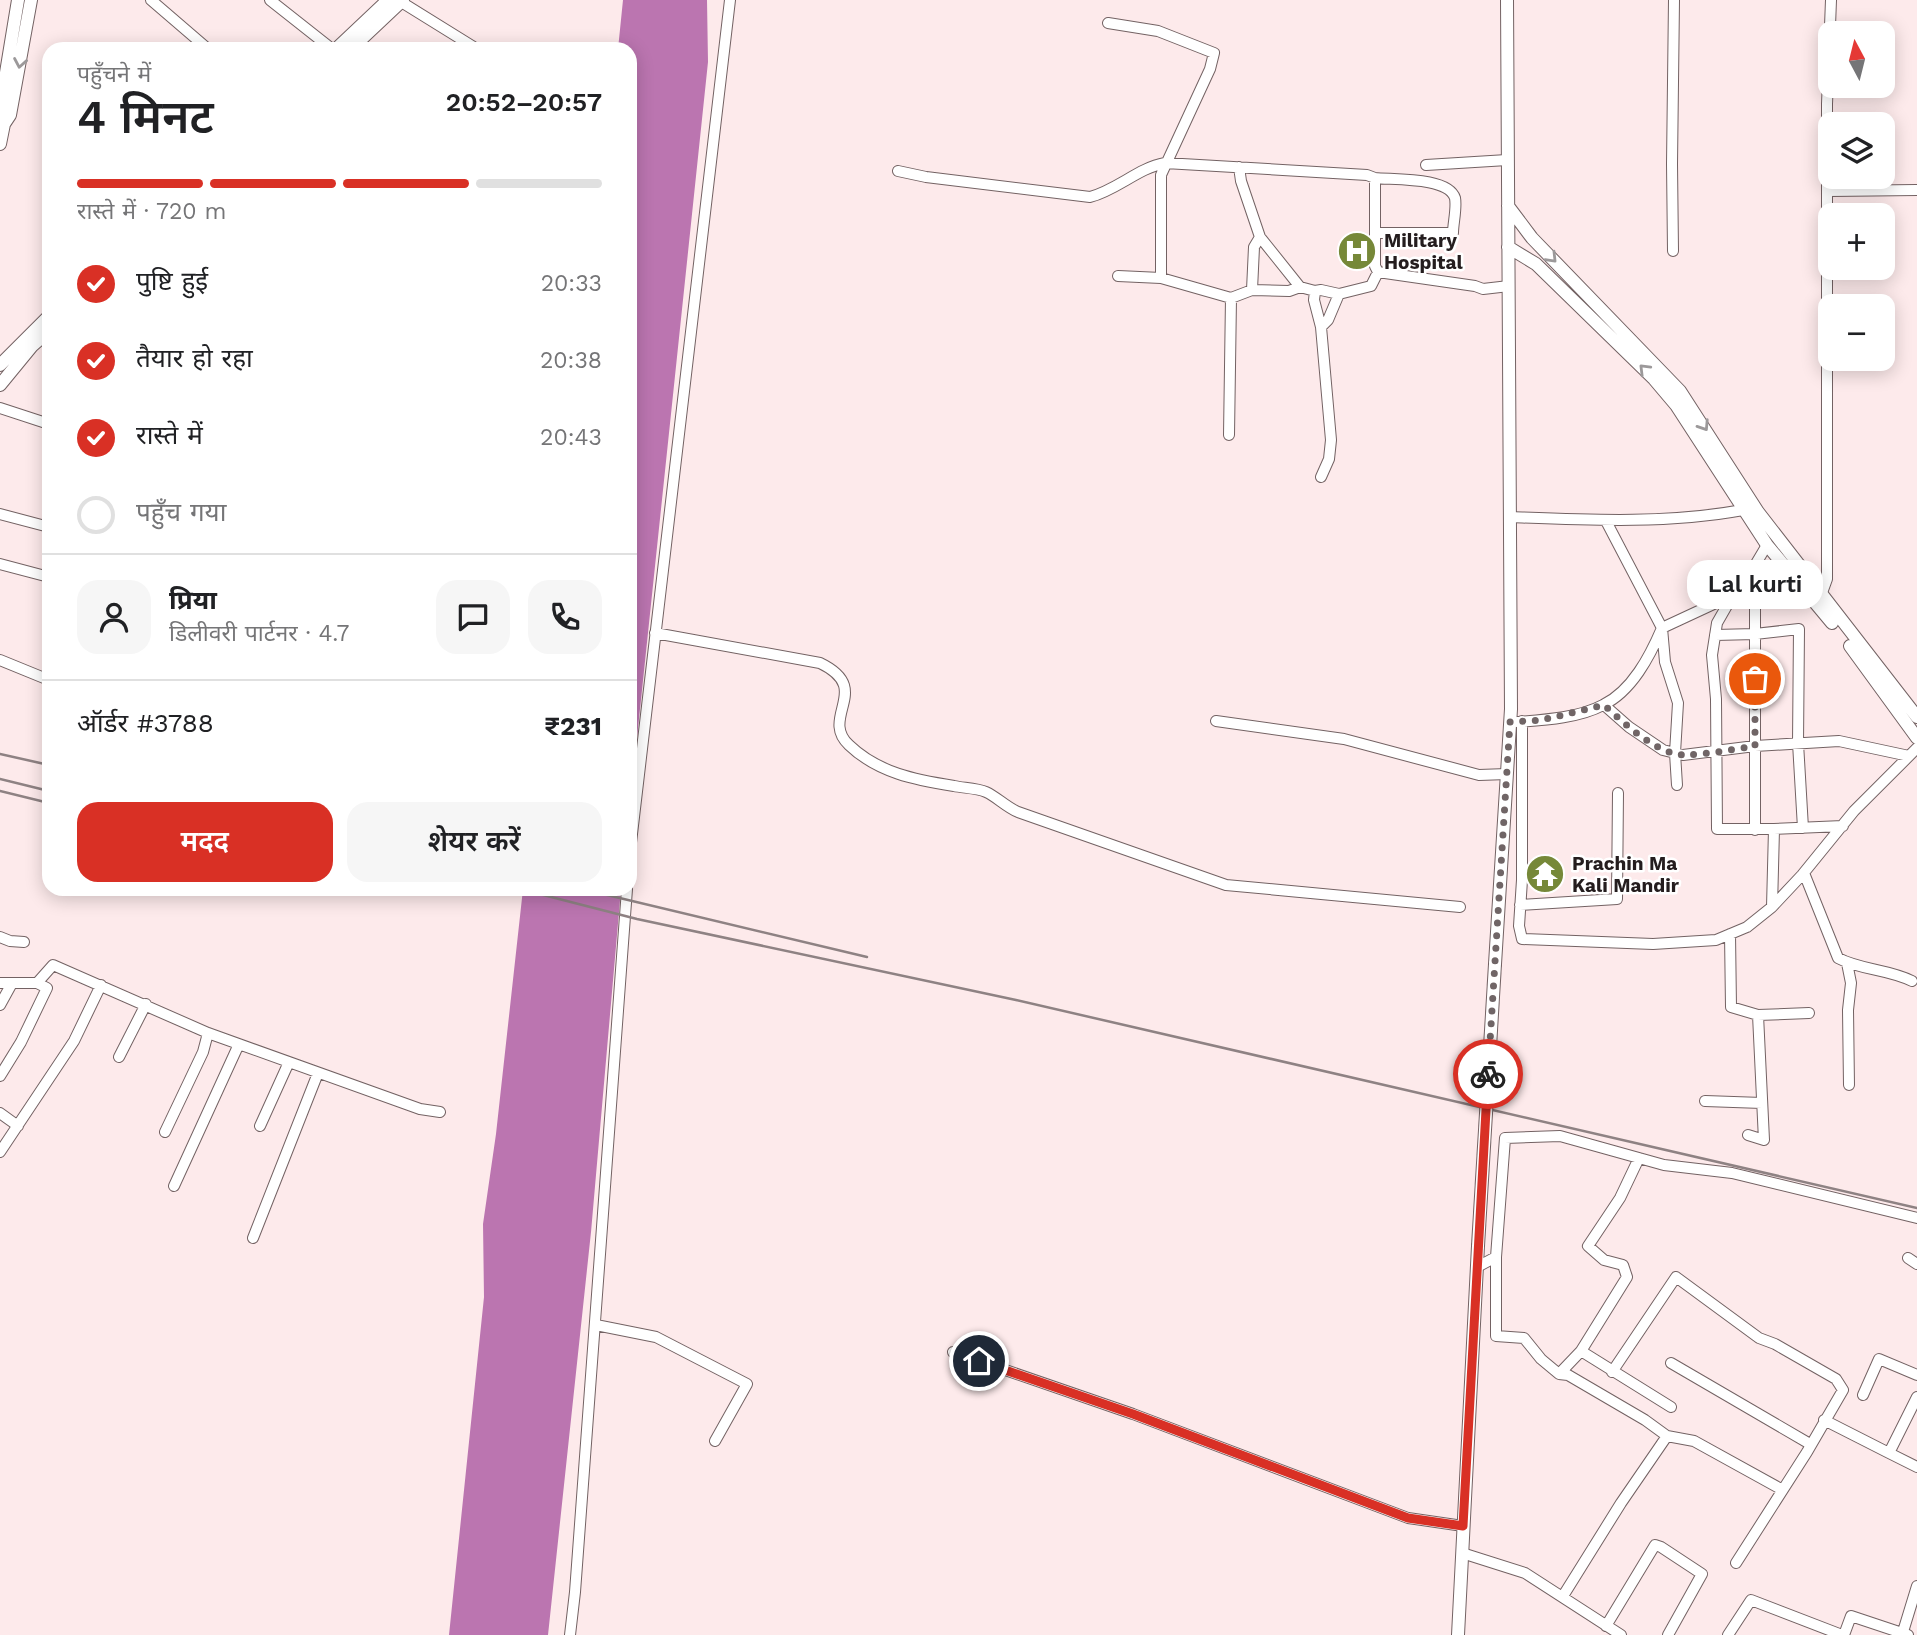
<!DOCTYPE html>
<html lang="hi">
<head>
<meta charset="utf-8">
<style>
  :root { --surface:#fff; --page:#f6f6f6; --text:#202124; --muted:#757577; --line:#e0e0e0; --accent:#d93025 }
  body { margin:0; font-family:"Work Sans","Noto Sans Devanagari",sans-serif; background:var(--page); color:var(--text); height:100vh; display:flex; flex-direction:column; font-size:26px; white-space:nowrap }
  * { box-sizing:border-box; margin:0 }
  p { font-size:23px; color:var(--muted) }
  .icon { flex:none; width:38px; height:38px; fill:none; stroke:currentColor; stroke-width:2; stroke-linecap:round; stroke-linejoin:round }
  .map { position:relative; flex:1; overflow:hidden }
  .drawer { position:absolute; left:42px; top:42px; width:595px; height:854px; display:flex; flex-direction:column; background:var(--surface); border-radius:21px; box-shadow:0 4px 18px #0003 }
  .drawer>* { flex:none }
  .needle { width:46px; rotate:353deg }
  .tools { position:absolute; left:1818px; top:21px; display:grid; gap:14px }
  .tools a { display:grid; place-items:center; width:77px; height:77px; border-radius:14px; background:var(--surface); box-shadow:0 4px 18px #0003; font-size:35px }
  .pin { position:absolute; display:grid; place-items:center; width:60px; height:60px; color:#fff; margin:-30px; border:4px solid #fff; border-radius:50%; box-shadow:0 2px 7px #0007 }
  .courier { position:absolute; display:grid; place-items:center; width:70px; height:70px; margin:-35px; border:5px solid #d93025; border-radius:50%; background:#fff; color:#222; box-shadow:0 2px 9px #0007 }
  .bubble { position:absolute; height:49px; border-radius:21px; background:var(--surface); box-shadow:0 4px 18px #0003; font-size:23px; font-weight:600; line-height:49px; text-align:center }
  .summary em { font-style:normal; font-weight:600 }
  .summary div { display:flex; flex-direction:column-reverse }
  .summary { display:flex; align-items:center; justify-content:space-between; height:119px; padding:0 35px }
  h1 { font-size:46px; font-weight:600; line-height:52px }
  .bar { display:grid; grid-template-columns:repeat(4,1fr); gap:10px 7px; align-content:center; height:84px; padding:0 35px }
  .bar i { height:9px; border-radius:5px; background:var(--line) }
  .bar .active { background:var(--accent) }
  .bar p { grid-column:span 4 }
  .line { display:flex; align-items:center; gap:18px; padding:0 35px; border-top:2px solid var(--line) }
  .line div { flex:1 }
  .round { display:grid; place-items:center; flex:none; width:74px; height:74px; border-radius:21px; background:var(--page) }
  ol { padding:0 35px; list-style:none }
  li { display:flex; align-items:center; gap:21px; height:77px }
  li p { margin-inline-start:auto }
  li .icon { padding:7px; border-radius:50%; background:var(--accent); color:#fff; stroke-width:4 }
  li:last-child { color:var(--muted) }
  li i { width:38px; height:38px; border:4px solid var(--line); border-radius:50% }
  .action { display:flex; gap:14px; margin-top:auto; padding:14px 35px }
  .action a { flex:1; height:80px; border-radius:21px; background:var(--accent); color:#fff; font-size:28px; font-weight:600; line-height:80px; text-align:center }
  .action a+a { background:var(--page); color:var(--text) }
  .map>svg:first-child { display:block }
</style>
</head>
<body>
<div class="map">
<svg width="1917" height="1635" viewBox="0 0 1917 1635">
  <rect width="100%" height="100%" fill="#fdeaeb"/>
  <path fill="#bb75b0" d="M623 0H707L708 62 630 804V49H618Z
    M523 889H621L591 1232 548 1635H449L484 1297 483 1224 496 1134Z"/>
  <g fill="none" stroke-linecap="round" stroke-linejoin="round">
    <g stroke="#736263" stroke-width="12">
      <path id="minor" d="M151 0 208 49
        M270 0 332 49
        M398 0 477 49
        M1108 23 1158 31 1214 53 1210 69 1161 175V278
        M1426 165 1507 160
        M1239 167 1241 181 1260 237 1300 287 1315 291 1321 290 1339 294 1371 286 1378 272 1375 266V178
        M898 171 926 177 1090 197C1117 190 1138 168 1165 163L1367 175 1375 178C1394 180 1448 177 1455 198 1457 208 1453 223 1453 233H1376
        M1829 191 1917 190
        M1673 251 1672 164 1674 0
        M1378 272 1475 286 1483 289 1509 286
        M1118 276 1161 278 1231 298 1252 290 1289 291 1300 287
        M1252 290 1254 247 1260 237
        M1315 291 1314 300 1321 327 1331 440 1329 459 1321 477
        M1321 327 1328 320 1339 294
        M0 408 49 424
        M1229 435 1231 298
        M0 514 49 527
        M1510 517C1588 520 1666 524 1743 510
        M1606 521 1662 628 1665 662 1678 703 1675 753 1677 785
        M0 564 49 577
        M1733 595 1717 623 1712 655 1716 699 1717 829H1774
        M655 633 820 663C874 689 819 717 849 745 878 773 916 780 954 786 963 788 977 788 986 792 997 797 1006 807 1018 812L1226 885 1460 907
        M1715 635 1755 634V830
        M0 660 49 680
        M1604 705 1629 727 1663 750 1683 755 1755 746 1839 741 1909 756
        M1216 721 1344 739 1479 775 1507 774
        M1522 721V880L1519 926 1522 939 1653 944 1716 940 1747 927 1772 907 1802 875 1854 811 1917 748
        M1517 722C1544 720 1579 718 1603 705 1632 691 1650 656 1662 628L1733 595 1748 577 1767 545
        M1803 828 1798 743 1799 629 1755 634V603L1757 591C1780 585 1800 595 1823 590L1827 579V104L1831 0
        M630 851 730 0
        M1804 873 1838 958C1860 970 1888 969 1912 981
        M1520 905 1617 899 1618 793
        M1772 907 1774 829 1843 826
        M1730 934 1731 1007 1758 1015 1764 1140 1748 1135
        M0 937 10 941 24 942
        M1847 963 1851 983 1848 1010 1849 1085
        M0 983H37L53 965 208 1033 420 1109 440 1112
        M0 1005 11 985
        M1758 1015 1809 1013
        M119 1057 146 1004
        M0 1076 21 1042 47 988 37 983
        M1705 1101 1762 1103
        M0 1113 18 1126
        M260 1126 289 1062
        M165 1132 203 1052 208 1033
        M0 1152 74 1041 101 985
        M1639 1158 1620 1198 1588 1246 1604 1260 1623 1265 1627 1277 1581 1351 1559 1374 1568 1375 1645 1420 1667 1436 1694 1441 1781 1489
        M174 1186 239 1044
        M253 1238 318 1073
        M1496 1257V1336L1524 1338 1541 1359 1559 1374
        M1908 1258 1917 1264
        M1477 1267 1496 1257 1505 1138 1560 1136 1664 1165 1732 1173 1917 1218
        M596 1325 656 1337 747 1384 715 1441
        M1581 1351 1671 1407
        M953 1352 1133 1414 1408 1518 1463 1526
        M1671 1363 1810 1444
        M1612 1372 1676 1277 1759 1338 1775 1344 1836 1379 1843 1390 1807 1452 1736 1563
        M1863 1395 1879 1359 1917 1375
        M1824 1420 1889 1453 1917 1397
        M1889 1453 1917 1467
        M1462 1553 1525 1573 1621 1635
        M1563 1596 1621 1503 1667 1436
        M1606 1626 1655 1545 1661 1547 1702 1574 1668 1635
        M570 1635 575 1592 627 889
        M1728 1635 1751 1600 1842 1635
        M1844 1635 1851 1616 1908 1635
        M1902 1635 1917 1586"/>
    </g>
    <g stroke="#736263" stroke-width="14">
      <path id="major" d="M336 49 388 0
        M351 49 403 0
        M0 109 18 0
        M4 124 10 115 31 0
        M0 144 4 124 2 117
        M1508 206 1532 238 1680 391 1758 512 1917 717
        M1508 247 1536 264 1654 379 1676 405 1767 545 1832 623
        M0 365 49 316
        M0 385 32 346 49 331
        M1850 646 1917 738
        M1495 964 1511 709 1507 0
        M1458 1635 1478 1246"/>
    </g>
    <use href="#minor" stroke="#fff" stroke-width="10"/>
    <use href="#major" stroke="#fff" stroke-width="12"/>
    <path stroke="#8e8283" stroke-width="2.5" d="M0 754 49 765
      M0 779 49 791
      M0 791 49 803
      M520 889 637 919 1016 1000 1917 1208
      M582 889 867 957"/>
    <g stroke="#736263" stroke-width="14" stroke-linecap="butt">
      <path id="major-bridge" d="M1478 1246 1495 964"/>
    </g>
    <use href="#major-bridge" stroke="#fff" stroke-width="12"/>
  </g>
  <defs><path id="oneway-chevron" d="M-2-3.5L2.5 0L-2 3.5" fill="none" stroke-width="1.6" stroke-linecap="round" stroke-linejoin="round" transform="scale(1.75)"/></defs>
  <g stroke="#9c999a">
    <use href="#oneway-chevron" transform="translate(20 63) rotate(100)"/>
    <use href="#oneway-chevron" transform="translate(1552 258) rotate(46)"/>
    <use href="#oneway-chevron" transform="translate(1644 369) rotate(-135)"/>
    <use href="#oneway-chevron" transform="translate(1704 426) rotate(57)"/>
  </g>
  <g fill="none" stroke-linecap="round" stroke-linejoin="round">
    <path stroke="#706566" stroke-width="7" stroke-dasharray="0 12.6" d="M1488 1074 1510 722 1542 720 1604 705C1624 723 1655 753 1683 755 1704 755 1734 749 1755 746V679"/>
    <path stroke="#d93025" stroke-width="9" d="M979 1361 1133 1414 1408 1518 1463 1526 1488 1074"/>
  </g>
  <defs>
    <g id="hospital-disc" transform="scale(2.0125)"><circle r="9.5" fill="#768838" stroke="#fff"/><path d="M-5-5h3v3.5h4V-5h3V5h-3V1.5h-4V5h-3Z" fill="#fff"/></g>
    <g id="temple-disc" transform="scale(2.0125)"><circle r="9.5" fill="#768838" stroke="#fff"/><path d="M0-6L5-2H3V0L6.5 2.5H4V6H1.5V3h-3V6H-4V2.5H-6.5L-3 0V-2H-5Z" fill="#fff"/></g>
  </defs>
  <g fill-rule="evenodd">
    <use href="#hospital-disc" x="1357" y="251"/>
    <use href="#temple-disc" x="1545" y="874"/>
  </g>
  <g text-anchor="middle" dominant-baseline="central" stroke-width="5" stroke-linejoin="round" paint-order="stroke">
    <g font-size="19" font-weight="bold" fill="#241d1e" stroke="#fff" text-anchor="start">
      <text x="1384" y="240">Military<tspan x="1384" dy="22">Hospital</tspan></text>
      <text x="1572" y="863">Prachin Ma<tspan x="1572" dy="22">Kali Mandir</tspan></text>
    </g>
  </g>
</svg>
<div class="tools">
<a><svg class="needle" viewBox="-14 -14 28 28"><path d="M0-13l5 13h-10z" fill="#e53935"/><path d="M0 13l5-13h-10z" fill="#757577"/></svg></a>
<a><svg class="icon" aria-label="layers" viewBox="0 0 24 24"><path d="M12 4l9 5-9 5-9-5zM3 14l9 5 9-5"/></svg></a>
<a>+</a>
<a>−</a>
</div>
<div class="pin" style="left:1755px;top:679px;background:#ea580c"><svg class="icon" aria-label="bag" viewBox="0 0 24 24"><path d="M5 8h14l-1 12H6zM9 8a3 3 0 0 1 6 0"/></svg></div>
<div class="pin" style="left:979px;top:1361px;background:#1f2937"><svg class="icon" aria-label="home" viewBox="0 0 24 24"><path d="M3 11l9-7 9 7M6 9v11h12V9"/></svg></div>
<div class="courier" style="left:1488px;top:1074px"><svg class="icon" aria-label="bike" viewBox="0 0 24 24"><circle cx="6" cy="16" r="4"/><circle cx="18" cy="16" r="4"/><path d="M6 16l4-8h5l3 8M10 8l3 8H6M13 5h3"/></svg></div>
<div class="bubble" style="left:1687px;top:560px;width:136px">Lal kurti</div>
<section class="drawer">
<div class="summary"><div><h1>4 मिनट</h1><p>पहुँचने में</p></div><em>20:52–20:57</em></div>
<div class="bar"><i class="active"></i><i class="active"></i><i class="active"></i><i></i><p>रास्ते में · 720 m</p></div>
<ol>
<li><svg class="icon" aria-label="check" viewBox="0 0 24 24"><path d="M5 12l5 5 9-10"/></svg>पुष्टि हुई<p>20:33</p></li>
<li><svg class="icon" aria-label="check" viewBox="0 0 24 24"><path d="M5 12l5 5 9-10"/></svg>तैयार हो रहा<p>20:38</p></li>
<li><svg class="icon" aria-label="check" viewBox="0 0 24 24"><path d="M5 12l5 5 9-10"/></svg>रास्ते में<p>20:43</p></li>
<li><i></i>पहुँच गया</li>
</ol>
<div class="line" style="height:126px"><a class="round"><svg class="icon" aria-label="person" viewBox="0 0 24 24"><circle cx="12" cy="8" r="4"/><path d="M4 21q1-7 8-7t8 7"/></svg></a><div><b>प्रिया</b><p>डिलीवरी पार्टनर · 4.7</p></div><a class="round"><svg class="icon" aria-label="chat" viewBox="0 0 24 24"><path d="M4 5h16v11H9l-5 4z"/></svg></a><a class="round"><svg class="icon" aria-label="phone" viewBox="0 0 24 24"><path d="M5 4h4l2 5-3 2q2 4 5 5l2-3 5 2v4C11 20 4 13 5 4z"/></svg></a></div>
<div class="line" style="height:91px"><div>ऑर्डर #3788</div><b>₹231</b></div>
<div class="action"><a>मदद</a><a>शेयर करें</a></div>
</section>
</div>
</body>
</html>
